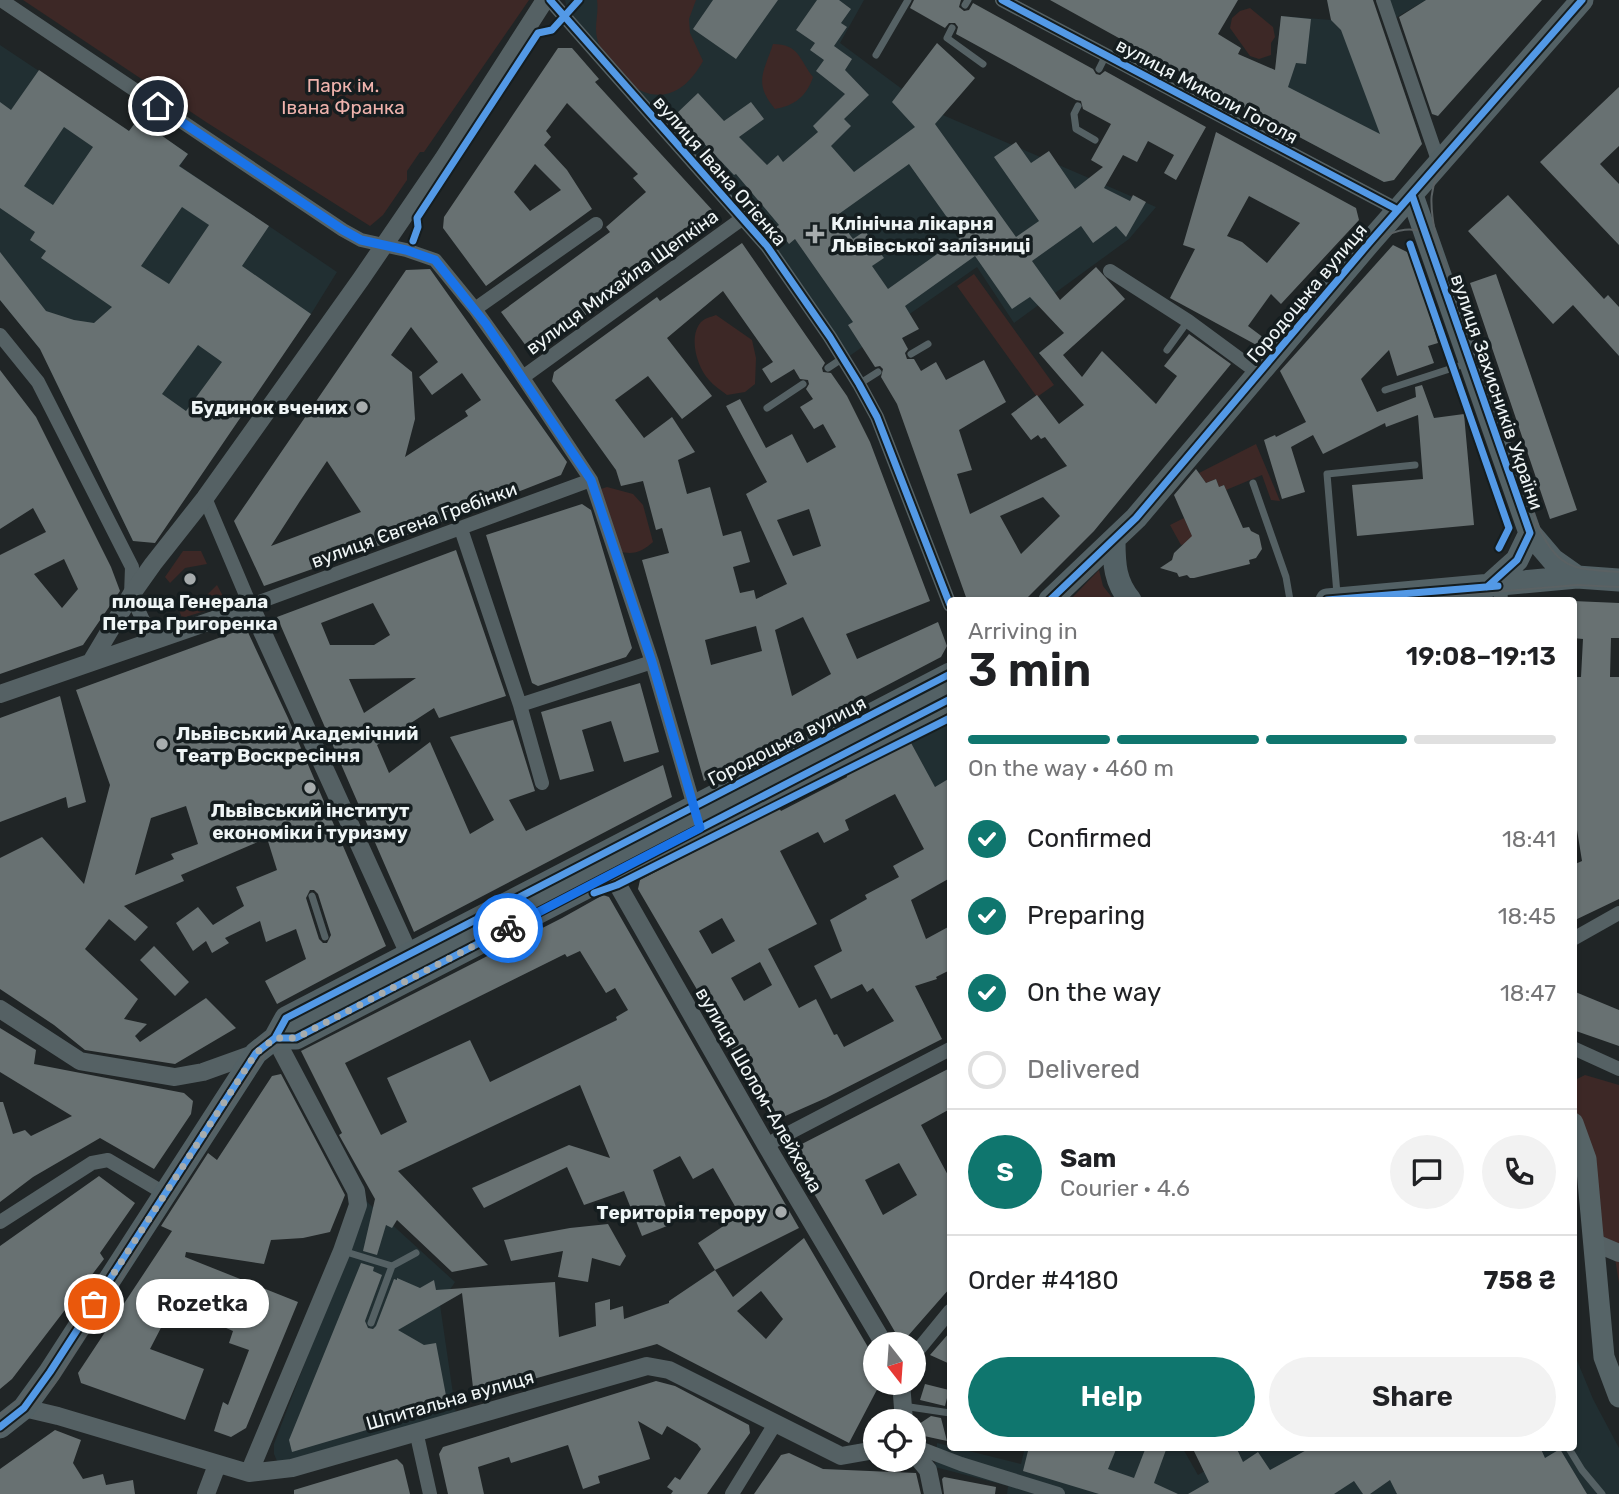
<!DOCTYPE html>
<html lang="en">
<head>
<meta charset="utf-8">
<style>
  :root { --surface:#fff; --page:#f2f2f2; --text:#202124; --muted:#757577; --line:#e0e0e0; --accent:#0f766e }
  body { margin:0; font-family:Rubik,sans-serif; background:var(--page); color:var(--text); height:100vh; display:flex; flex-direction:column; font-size:26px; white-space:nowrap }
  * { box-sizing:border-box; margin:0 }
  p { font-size:23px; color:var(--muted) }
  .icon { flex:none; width:38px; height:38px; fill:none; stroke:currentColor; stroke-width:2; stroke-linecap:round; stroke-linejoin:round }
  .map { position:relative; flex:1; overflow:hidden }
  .sheet { position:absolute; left:947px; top:597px; width:630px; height:854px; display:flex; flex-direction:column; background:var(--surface); border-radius:7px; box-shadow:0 2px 5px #0004 }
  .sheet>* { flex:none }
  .needle { width:46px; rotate:163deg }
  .fabs { position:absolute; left:863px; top:1332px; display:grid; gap:14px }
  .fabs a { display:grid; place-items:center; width:63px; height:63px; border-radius:50%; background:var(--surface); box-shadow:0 2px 5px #0004; font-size:35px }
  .pin { position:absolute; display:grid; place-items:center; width:60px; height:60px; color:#fff; margin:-30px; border:4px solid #fff; border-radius:50%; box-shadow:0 2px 7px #0007 }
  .courier { position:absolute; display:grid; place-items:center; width:70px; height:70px; margin:-35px; border:5px solid #1a73e8; border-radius:50%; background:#fff; color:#222; box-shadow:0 2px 9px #0007 }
  .bubble { position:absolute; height:49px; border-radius:24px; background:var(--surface); box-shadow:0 2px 5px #0004; font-size:23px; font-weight:600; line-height:49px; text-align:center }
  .head em { font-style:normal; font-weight:600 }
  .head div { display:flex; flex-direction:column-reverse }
  .head { display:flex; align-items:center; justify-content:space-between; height:119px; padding:0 21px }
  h1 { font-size:46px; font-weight:600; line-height:52px }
  .bar { display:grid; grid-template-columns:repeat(4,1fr); gap:10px 7px; align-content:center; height:84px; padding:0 21px }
  .bar i { height:9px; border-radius:5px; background:var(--line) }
  .bar .selected { background:var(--accent) }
  .bar p { grid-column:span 4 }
  .line { display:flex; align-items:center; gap:18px; padding:0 21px; border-top:2px solid var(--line) }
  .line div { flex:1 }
  .round { display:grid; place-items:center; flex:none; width:74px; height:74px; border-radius:37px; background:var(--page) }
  ol { padding:0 21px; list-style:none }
  li { display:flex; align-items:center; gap:21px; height:77px }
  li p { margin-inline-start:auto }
  li .icon { padding:7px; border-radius:50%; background:var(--accent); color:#fff; stroke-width:4 }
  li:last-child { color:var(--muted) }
  li i { width:38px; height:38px; border:4px solid var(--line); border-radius:50% }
  .action { display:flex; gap:14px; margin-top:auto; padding:14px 21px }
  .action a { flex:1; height:80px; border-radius:42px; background:var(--accent); color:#fff; font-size:28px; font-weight:600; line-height:80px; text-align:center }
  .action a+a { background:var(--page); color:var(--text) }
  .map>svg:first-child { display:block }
</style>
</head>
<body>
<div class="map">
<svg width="1619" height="1494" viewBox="0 0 1619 1494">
  <rect width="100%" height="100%" fill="#202526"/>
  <path fill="#212f32" d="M565 0H864L840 43 929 109 1156 207 1129 239 1014 323 977 267 848 357 774 246 569 16Z
    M1385 0H1426L1392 20Z
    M1376 11 1422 144 1394 180 1384 182 1269 121 1282 73 1276 61 1281 16 1331 20Z
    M0 45 129 131 138 119 188 154 180 166 337 272 311 314 213 456 133 541 46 361 48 359 0 300Z
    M950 723V816L911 743Z
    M364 1199 455 1282 440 1305 456 1414 285 1462 277 1461 274 1454V1444L364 1208Z
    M1573 1305 1576 1358 1593 1399 1619 1448V1494H1007L1008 1486 935 1467 937 1443 1021 1464 1025 1447H1182L1198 1475 1245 1447H1573Z"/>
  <path fill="#3d2826" d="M23 0H529L424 152H420L407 171V180L383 215 370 226 206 122Z
    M597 0H696L689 19 690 33 703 61C684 96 655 107 624 79 612 68 601 55 597 38 594 25 599 13 597 0Z
    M1250 8 1273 27 1275 37 1271 43V55L1259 59 1250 56 1230 28 1232 18 1240 11Z
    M773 44C799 44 799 59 813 77 807 96 794 106 775 109 753 83 764 72 773 44Z
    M974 274 1054 385 1037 397 957 286Z
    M716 315 752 340 756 358 755 384 745 392 727 395C721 390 714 386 709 380 697 367 688 337 701 322 705 318 711 317 716 315Z
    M1256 444 1280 501 1271 500 1262 475 1226 490 1224 485 1219 487 1216 479 1206 483 1199 473Z
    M607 487 633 494 643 505 653 542C643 551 633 556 619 551L601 489Z
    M1184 518 1195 542 1181 545 1170 525Z
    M183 551H201L207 564 185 568 170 583 165 577Z
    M1099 570 1103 586 1114 600H1070Z
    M217 585 223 596 218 607 182 618 179 610 201 601Z
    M1585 1075 1619 1085V1283L1613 1246 1599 1234 1595 1166 1573 1109V1081Z"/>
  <path fill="#687172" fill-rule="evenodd" d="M713 0H778L736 59 693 29Z
    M817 0H839L851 9 841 23 847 27 834 46 852 59 845 70 869 95 844 119 851 126 831 146 854 172 915 127 892 102 937 43 975 78 935 124 1016 237 1039 221 994 157 1016 142 1031 163 1049 151 1075 189 1103 167 1091 160 1111 124 1083 109 1081 101 1076 100 956 34 958 27 955 23H949L945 28 910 8 914 0H961L959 7 964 11 969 10 973 3 1093 69 1096 74 1100 75 1105 71 1206 127 1176 180 1164 173 1174 155 1148 141 1137 162 1123 155 1104 188 1130 201 1133 195 1146 202 1126 237 1116 226 1093 243 1081 226 1032 261 1060 300 1096 267 1125 299 1063 355 1082 377 1102 351 1156 404 1177 376 1164 366 1189 334 1231 364 1094 531 1025 600H967L897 404 881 377 883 369 880 366 875 367 848 325 853 322 795 239 789 244 776 227 779 225 736 174 734 175 676 114 698 93 724 121 751 102 764 119 739 137 767 165 778 155 783 162 818 132 813 126 845 94 816 71 824 60 810 50 815 43 796 30ZM909 164 961 237 888 289 872 266 884 258 865 231 853 239 836 216ZM975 256 1012 309 1030 297 1064 333 1039 353 1084 405 1059 424 1037 395 1011 414 1031 440 1038 435 1041 439 1045 437 1067 466 970 514 957 474 972 470 959 430 1006 402 984 360 946 380 936 362 921 371 914 359H907L905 353 908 349 902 338 919 329 905 306ZM1043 497 1060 516 1021 554 1000 516Z
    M1050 0H1238L1218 34 1241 48 1238 54 1275 70 1281 16 1311 19 1306 64 1296 63 1288 87 1380 134 1341 30 1331 20 1327 0H1373L1422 144 1394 180 1384 182 1269 121Z
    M1426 0H1542L1438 116 1432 114 1399 17Z
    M558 48H572L599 79 595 82 715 213 713 222 532 354 501 312 610 232 606 227 646 192 633 178 638 174 567 103 546 131 551 137 544 145 567 170 592 209 486 286 443 228 444 217ZM535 164 561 190 530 211 514 192Z
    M39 70 129 131 138 119 188 154 179 166 269 226 242 266 311 314 155 543 133 541 40 349 0 300V252L46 311 74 320 94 323 112 307 41 258 46 251 30 240 35 232 0 208V102L11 110ZM64 127 93 147 53 205 24 186ZM182 207 209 225 169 284 141 266ZM198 345 222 362 186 411 162 394Z
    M1619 87V146L1600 164 1619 184V245L1540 162Z
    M1216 132 1356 208 1359 220 1281 304 1271 294 1248 326 1268 341 1262 348 1170 298 1195 249 1183 245ZM1249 196 1300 223 1267 263 1242 242 1227 236Z
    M1508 195 1604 299 1608 295 1619 307V356L1573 305 1553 324 1468 231Z
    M742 243 825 363 822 368 823 372 831 373 847 396 870 442 930 601 846 634 857 659 938 622 947 646 941 657 704 781 642 560 669 553 662 528 656 530 643 481 621 486 616 470 552 381 554 372 657 297 660 301ZM723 291 773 362 762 369 771 383 794 369 800 379 808 380 809 384 806 389 813 399 800 407 814 429 823 424 836 447 807 463 792 434 766 448 740 399 726 406 767 482 746 494 787 584 756 599 754 590 740 593 733 567 750 562 741 531 723 536 710 487 687 494 678 460 695 452 672 417 644 438 615 400 648 376 682 419 712 396 667 338ZM809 509 821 546 793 556 777 520ZM803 617 831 674 792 696 775 630ZM756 626 762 651 711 665 705 640Z
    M1393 245 1411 254 1438 343 1428 346 1434 363 1397 376 1389 350 1361 379 1377 412 1416 397 1415 387 1422 385 1434 418 1464 414 1474 525 1357 536 1352 485 1423 479 1418 415 1386 427 1385 423 1323 454 1313 435 1291 447 1305 492 1282 499 1264 440 1275 435 1276 437 1306 422 1280 371Z
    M430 269 567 462 561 475 395 540 264 586 234 521 406 270ZM411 327 438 362 419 377 432 395 462 373 481 400 465 411 468 416 405 457 415 419 412 372 391 355ZM327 461 361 512 271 546 300 501Z
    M1496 274 1577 510 1550 519 1470 283Z
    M0 370 36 417 111 567 120 591 83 645 0 674V555L46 532 33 508 0 529ZM64 559 78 589 62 608 34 574Z
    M1196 469 1206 483 1216 479 1219 487 1224 485 1243 528 1249 527 1251 531 1259 535 1262 549 1256 558 1249 560 1250 564 1194 578H1190L1187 575 1179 577 1177 573 1160 568 1172 560 1174 553 1192 536 1174 495Z
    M582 504 591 510 632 648 626 657 538 686 532 683 486 535Z
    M456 550 506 696 439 718 434 708 377 745 389 773 430 742 470 834 494 820 450 737 513 720 535 791 509 800 526 831 663 765 672 797 414 932 277 617ZM373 603 390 635 374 645H330L321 623ZM416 678 364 713 349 679Z
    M1573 601 1619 603V638H1611L1610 677H1619V899L1573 921V865L1582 861 1577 830 1573 831V677H1581L1583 639 1573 638Z
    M246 628 288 718 386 946 277 1004 265 981 306 959 296 929 266 942 260 921 225 938 229 943 212 953 206 941 193 951 176 923 198 907 213 925 244 906 236 887 277 870 267 838 181 875 184 881 124 906 148 927 135 941 109 919 85 949 138 999 124 1019 147 1024 135 1036 140 1042 206 998 236 1028 175 1064 85 1050 54 1025 0 989V858L42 837 84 884 110 785 76 690ZM186 806 198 844 171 854 174 859 135 875 151 818ZM310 890H314L318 894 331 935 327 943H323L319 939 306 898Z
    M640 683 659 752 624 762 611 721 582 730 594 771 560 780 541 712Z
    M60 696 86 802 68 808 66 797 0 822V718Z
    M910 741 935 787 950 778V878L911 900 926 939 950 926V970L936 977 937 979 915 986 942 1039 826 1098 774 1121 638 889 640 880 779 808 781 811 847 777 846 774ZM895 794 924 849 893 866 899 877 865 895 867 899 830 920 842 951 814 966 831 999 862 984 867 992 873 988 894 1021 844 1047 837 1034 834 1035 816 999 799 1008 768 949 817 924 780 851 818 832 824 843 849 830 845 820ZM722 918 735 941 712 954 699 931ZM760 962 772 985 744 1001 731 978Z
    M603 895 609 897 799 1228 715 1270 698 1243 740 1215 713 1168 693 1179 680 1156 653 1170 672 1224 642 1236 624 1191 584 1205 567 1167 484 1208 472 1188 569 1145 610 1158 580 1085 398 1171 488 1265 452 1272 397 1220 392 1228 386 1225 377 1255 363 1251 375 1199 339 1135 342 1133 301 1051 562 918ZM580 951 606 993 615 988 628 1010 616 1017 617 1020 490 1082 470 1040 387 1078 407 1122 381 1135 345 1063 565 954 567 957Z
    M154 946 189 982 175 996 140 960Z
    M1573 991 1619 1010V1046L1573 1030Z
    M0 1028 36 1050 34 1064 184 1093 193 1101 191 1114 154 1169 100 1138 33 1177 0 1202V1102H3L13 1134 25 1130 31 1136 72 1116 0 1072Z
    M950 1068V1109L921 1125 950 1179V1288L907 1337H898L792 1156 796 1147ZM899 1163 917 1195 883 1215 865 1180Z
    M281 1074 345 1195 330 1232 303 1238 271 1240 264 1264 186 1252 185 1257 298 1302 246 1428 231 1437 214 1431 223 1402 228 1405 249 1350 229 1343 233 1331 208 1320 220 1307 180 1291 150 1349 204 1369 185 1420 81 1383 78 1373 172 1231 161 1226 208 1153 217 1160 272 1076Z
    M99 1176 135 1203 100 1253 104 1259 12 1379 0 1389V1246Z
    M608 1224 626 1256 620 1266 592 1258 588 1282 558 1277 563 1251 511 1261 504 1240 570 1228Z
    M804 1238 875 1359V1382H881L849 1443 657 1344 474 1396 462 1293 398 1330 424 1345 436 1343 448 1406 292 1452 289 1440 361 1263 374 1267 373 1271 382 1275 365 1321 368 1328 373 1329 376 1326 394 1279 397 1280V1278L420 1288 434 1280 436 1290 555 1282 559 1337 596 1326 595 1303 610 1299V1310L623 1306 624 1319 669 1303V1301L715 1270 733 1297ZM761 1291 783 1319 766 1339 737 1311Z
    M950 1332V1364L930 1355Z
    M656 1381 675 1386 749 1425 750 1433 707 1494H671L673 1491 667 1487 675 1477 680 1480 701 1449 697 1444 667 1426 662 1435 638 1421 650 1459 598 1476 600 1483 583 1489 568 1445 511 1463 509 1457 478 1467 484 1494H448L439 1454 443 1447Z
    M925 1384 949 1390 945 1406 920 1400Z
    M931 1416 941 1418 947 1441 924 1436V1432L919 1424Z
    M55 1430 81 1440 73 1463 83 1479 103 1474 106 1485 133 1480 135 1494H0V1469Z
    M1029 1447H1117L1108 1469 1134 1478 1146 1447H1167L1154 1483 1178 1494H1099L1023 1471Z
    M1192 1447H1236L1243 1462 1258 1452 1270 1470 1312 1447H1540L1545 1458 1560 1449 1587 1494H1397L1390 1480 1370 1494H1363L1354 1481 1334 1494H1188L1209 1482Z
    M789 1453 823 1469 916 1473 921 1494H754L781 1455Z
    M397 1459 403 1465 410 1494H294V1490Z
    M944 1477 996 1487 995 1494H944L942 1479Z"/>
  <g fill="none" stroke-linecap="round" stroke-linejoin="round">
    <path stroke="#556164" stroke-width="7" d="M965 5 968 0
      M952 28 947 38 983 64
      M876 55 908 0
      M1099 69 1106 55
      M1078 106 1074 114 1076 129 1095 140
      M1167 350 1188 321
      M911 354 928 344
      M828 368 843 358
      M859 384 878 372
      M1385 390 1468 363
      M767 408 803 384
      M1253 483 1286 577 1290 600
      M1337 594 1327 474 1415 465
      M312 896 325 937
      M343 1251 392 1266 416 1253
      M371 1323 392 1266
      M903 1406 950 1413
      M1568 1447 1582 1470 1602 1494"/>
    <path stroke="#556164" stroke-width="14" d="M1 0 343 230 361 240 406 250 435 260 475 309 508 355 591 480 652 662 696 813
      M550 0 767 246 830 337 859 384 877 417 950 605
      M1002 0 1398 210
      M1383 0 1439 163
      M1110 271 1188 321 1260 374
      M475 309 596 224
      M0 335 38 382 132 567 131 595 153 641
      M523 377 743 218
      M205 498 251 607 262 601 591 480
      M461 529 520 705 542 783
      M1500 586 1501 600
      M520 705 652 662
      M1573 939 1619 913
      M1573 1048 1619 1069
      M766 1145 950 1049
      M0 1222 92 1163 108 1160 164 1193
      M914 1355 950 1311
      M416 1431 430 1494
      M914 1446 961 1464 1058 1494
      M732 1494 775 1424"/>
    <path stroke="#556164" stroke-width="18" d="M91 662 131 595 153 564 205 498 361 279 443 159 545 0
      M0 694 251 607 409 954
      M607 866 766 1145 884 1344
      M0 1009 80 1061 175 1077 203 1072 256 1053
      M1593 1242 1619 1253
      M901 1382 904 1421
      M24 1408 58 1416 249 1473 292 1468 647 1366 669 1370 841 1456 875 1450
      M914 1453 928 1470 933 1494
      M249 1473 342 1251 358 1205 356 1191 275 1038
      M206 1494 217 1465"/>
    <path stroke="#566467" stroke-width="21" d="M1573 1123 1586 1159 1604 1357 1619 1397"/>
    <path stroke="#536165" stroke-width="23" d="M1412 195 1530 533 1553 560 1577 577
      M1114 541C1114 564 1115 582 1130 600
      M1487 587 1517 560 1530 533
      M1050 600 1136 518 1369 243 1582 0
      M1327 600 1577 577 1619 580
      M275 1038H296L950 699
      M0 1427 24 1408 50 1372 256 1053 275 1038 286 1018 950 674"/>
    <path stroke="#5a6163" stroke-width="2" d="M1449 158C1426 184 1430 207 1436 239L1536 521C1557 569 1571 569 1619 572
      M1368 243C1393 232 1411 221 1436 239
      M1489 592C1513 569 1529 554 1536 521
      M1055 600 1133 514 1305 312 1576 0
      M1401 600 1577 585 1619 587
      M0 1415 18 1401 41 1376 253 1048 276 1025 950 678
      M0 1434 37 1402 54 1384 120 1281 144 1236 254 1068 267 1052 295 1036 610 870 701 832 950 702"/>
    <g stroke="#151d1f" stroke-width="11">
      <path id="cycleway" d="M550 0 767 246 830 337 859 384 877 417 950 605
        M1002 0 1398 210
        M1412 195 1530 533 1517 560 1487 587
        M413 241 418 227 417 218 538 33 552 30 579 0
        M1410 244 1509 528 1499 548
        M1050 600 1136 518 1369 243 1582 0
        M1327 600 1498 586
        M594 893 617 885 950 718
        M275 1038H296L950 699
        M0 1427 24 1408 50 1372 256 1053 275 1038 286 1018 950 674"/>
    </g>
    <use href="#cycleway" stroke="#5399e6" stroke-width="7"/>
  </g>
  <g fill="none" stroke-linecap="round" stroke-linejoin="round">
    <path stroke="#a7acad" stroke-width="7" stroke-dasharray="0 12.6" d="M94 1304 256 1053 275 1038H296L508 928"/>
    <path stroke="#1a73e8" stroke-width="9" d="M158 106 343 230 361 240 406 250 435 260 486 324 591 480 652 662 700 828 508 928"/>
  </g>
  <g fill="#a7acad" stroke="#151d1f" stroke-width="2.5">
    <path d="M811.5 223.5h7v7h7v7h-7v7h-7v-7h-7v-7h7z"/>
    <circle cx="362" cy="407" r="7"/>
    <circle cx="190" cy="579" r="7"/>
    <circle cx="162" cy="744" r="7"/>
    <circle cx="310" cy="788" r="7"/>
    <circle cx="781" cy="1212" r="7"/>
  </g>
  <g text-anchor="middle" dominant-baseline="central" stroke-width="7" stroke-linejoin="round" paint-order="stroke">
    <g font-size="19" fill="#efb3ad" stroke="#151d1f">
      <text x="343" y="85">Парк ім.<tspan x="343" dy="22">Івана Франка</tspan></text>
    </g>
    <g font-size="19" fill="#eff5f6" stroke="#151d1f">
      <text transform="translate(1207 91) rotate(28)">вулиця Миколи Гоголя</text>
      <text transform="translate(720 171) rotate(49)">вулиця Івана Огієнка</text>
      <text transform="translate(622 282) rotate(-36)">вулиця Михайла Щепкіна</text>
      <text transform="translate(1307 293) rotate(-50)">Городоцька вулиця</text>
      <text transform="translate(1497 392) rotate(71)">вулиця Захисників України</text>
      <text transform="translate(414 525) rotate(-20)">вулиця Євгена Гребінки</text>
      <text transform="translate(787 741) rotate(-27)">Городоцька вулиця</text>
      <text transform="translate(759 1090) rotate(60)">вулиця Шолом-Алейхема</text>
      <text transform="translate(450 1400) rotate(-16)">Шпитальна вулиця</text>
    </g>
    <g font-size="19" font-weight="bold" fill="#eff5f6" stroke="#151d1f" text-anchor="start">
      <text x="831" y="223">Клінічна лікарня<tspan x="831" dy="22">Львівської залізниці</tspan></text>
      <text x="348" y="407" text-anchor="end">Будинок вчених</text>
      <text x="190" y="601" text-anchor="middle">площа Генерала<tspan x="190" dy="22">Петра Григоренка</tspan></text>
      <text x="176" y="733">Львівський Академічний<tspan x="176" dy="22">Театр Воскресіння</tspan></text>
      <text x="310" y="810" text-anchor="middle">Львівський інститут<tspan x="310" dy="22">економіки і туризму</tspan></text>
      <text x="767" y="1212" text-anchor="end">Територія терору</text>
    </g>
  </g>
</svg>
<div class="fabs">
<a><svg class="needle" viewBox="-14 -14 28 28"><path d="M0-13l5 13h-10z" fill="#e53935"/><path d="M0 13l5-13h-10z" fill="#757577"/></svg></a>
<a><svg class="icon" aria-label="locate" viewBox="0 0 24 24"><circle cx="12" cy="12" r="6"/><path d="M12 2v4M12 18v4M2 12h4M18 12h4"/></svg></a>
</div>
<div class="pin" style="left:94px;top:1304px;background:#ea580c"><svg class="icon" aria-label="bag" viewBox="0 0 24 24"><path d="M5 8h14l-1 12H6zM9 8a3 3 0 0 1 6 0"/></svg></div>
<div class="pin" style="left:158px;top:106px;background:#1f2937"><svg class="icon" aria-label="home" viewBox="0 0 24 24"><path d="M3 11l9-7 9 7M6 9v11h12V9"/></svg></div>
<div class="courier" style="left:508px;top:928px"><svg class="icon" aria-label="bike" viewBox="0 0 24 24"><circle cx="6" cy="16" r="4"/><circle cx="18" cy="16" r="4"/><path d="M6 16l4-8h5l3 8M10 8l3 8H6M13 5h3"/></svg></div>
<div class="bubble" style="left:136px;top:1279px;width:133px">Rozetka</div>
<section class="sheet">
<div class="head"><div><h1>3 min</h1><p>Arriving in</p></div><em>19:08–19:13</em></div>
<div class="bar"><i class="selected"></i><i class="selected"></i><i class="selected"></i><i></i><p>On the way · 460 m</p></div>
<ol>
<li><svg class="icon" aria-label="check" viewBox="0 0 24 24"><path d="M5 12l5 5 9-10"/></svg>Confirmed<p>18:41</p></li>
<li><svg class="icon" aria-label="check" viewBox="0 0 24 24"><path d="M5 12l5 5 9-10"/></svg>Preparing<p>18:45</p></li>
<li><svg class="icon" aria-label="check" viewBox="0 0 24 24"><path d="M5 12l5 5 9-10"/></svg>On the way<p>18:47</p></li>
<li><i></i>Delivered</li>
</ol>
<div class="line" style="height:126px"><b class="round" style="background:var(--accent);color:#fff">S</b><div><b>Sam</b><p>Courier · 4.6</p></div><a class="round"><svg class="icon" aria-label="chat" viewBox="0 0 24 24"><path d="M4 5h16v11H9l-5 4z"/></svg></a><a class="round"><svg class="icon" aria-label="phone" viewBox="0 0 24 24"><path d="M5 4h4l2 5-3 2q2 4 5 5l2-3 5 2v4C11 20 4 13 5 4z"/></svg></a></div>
<div class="line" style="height:91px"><div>Order #4180</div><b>758 ₴</b></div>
<div class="action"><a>Help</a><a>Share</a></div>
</section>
</div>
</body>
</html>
